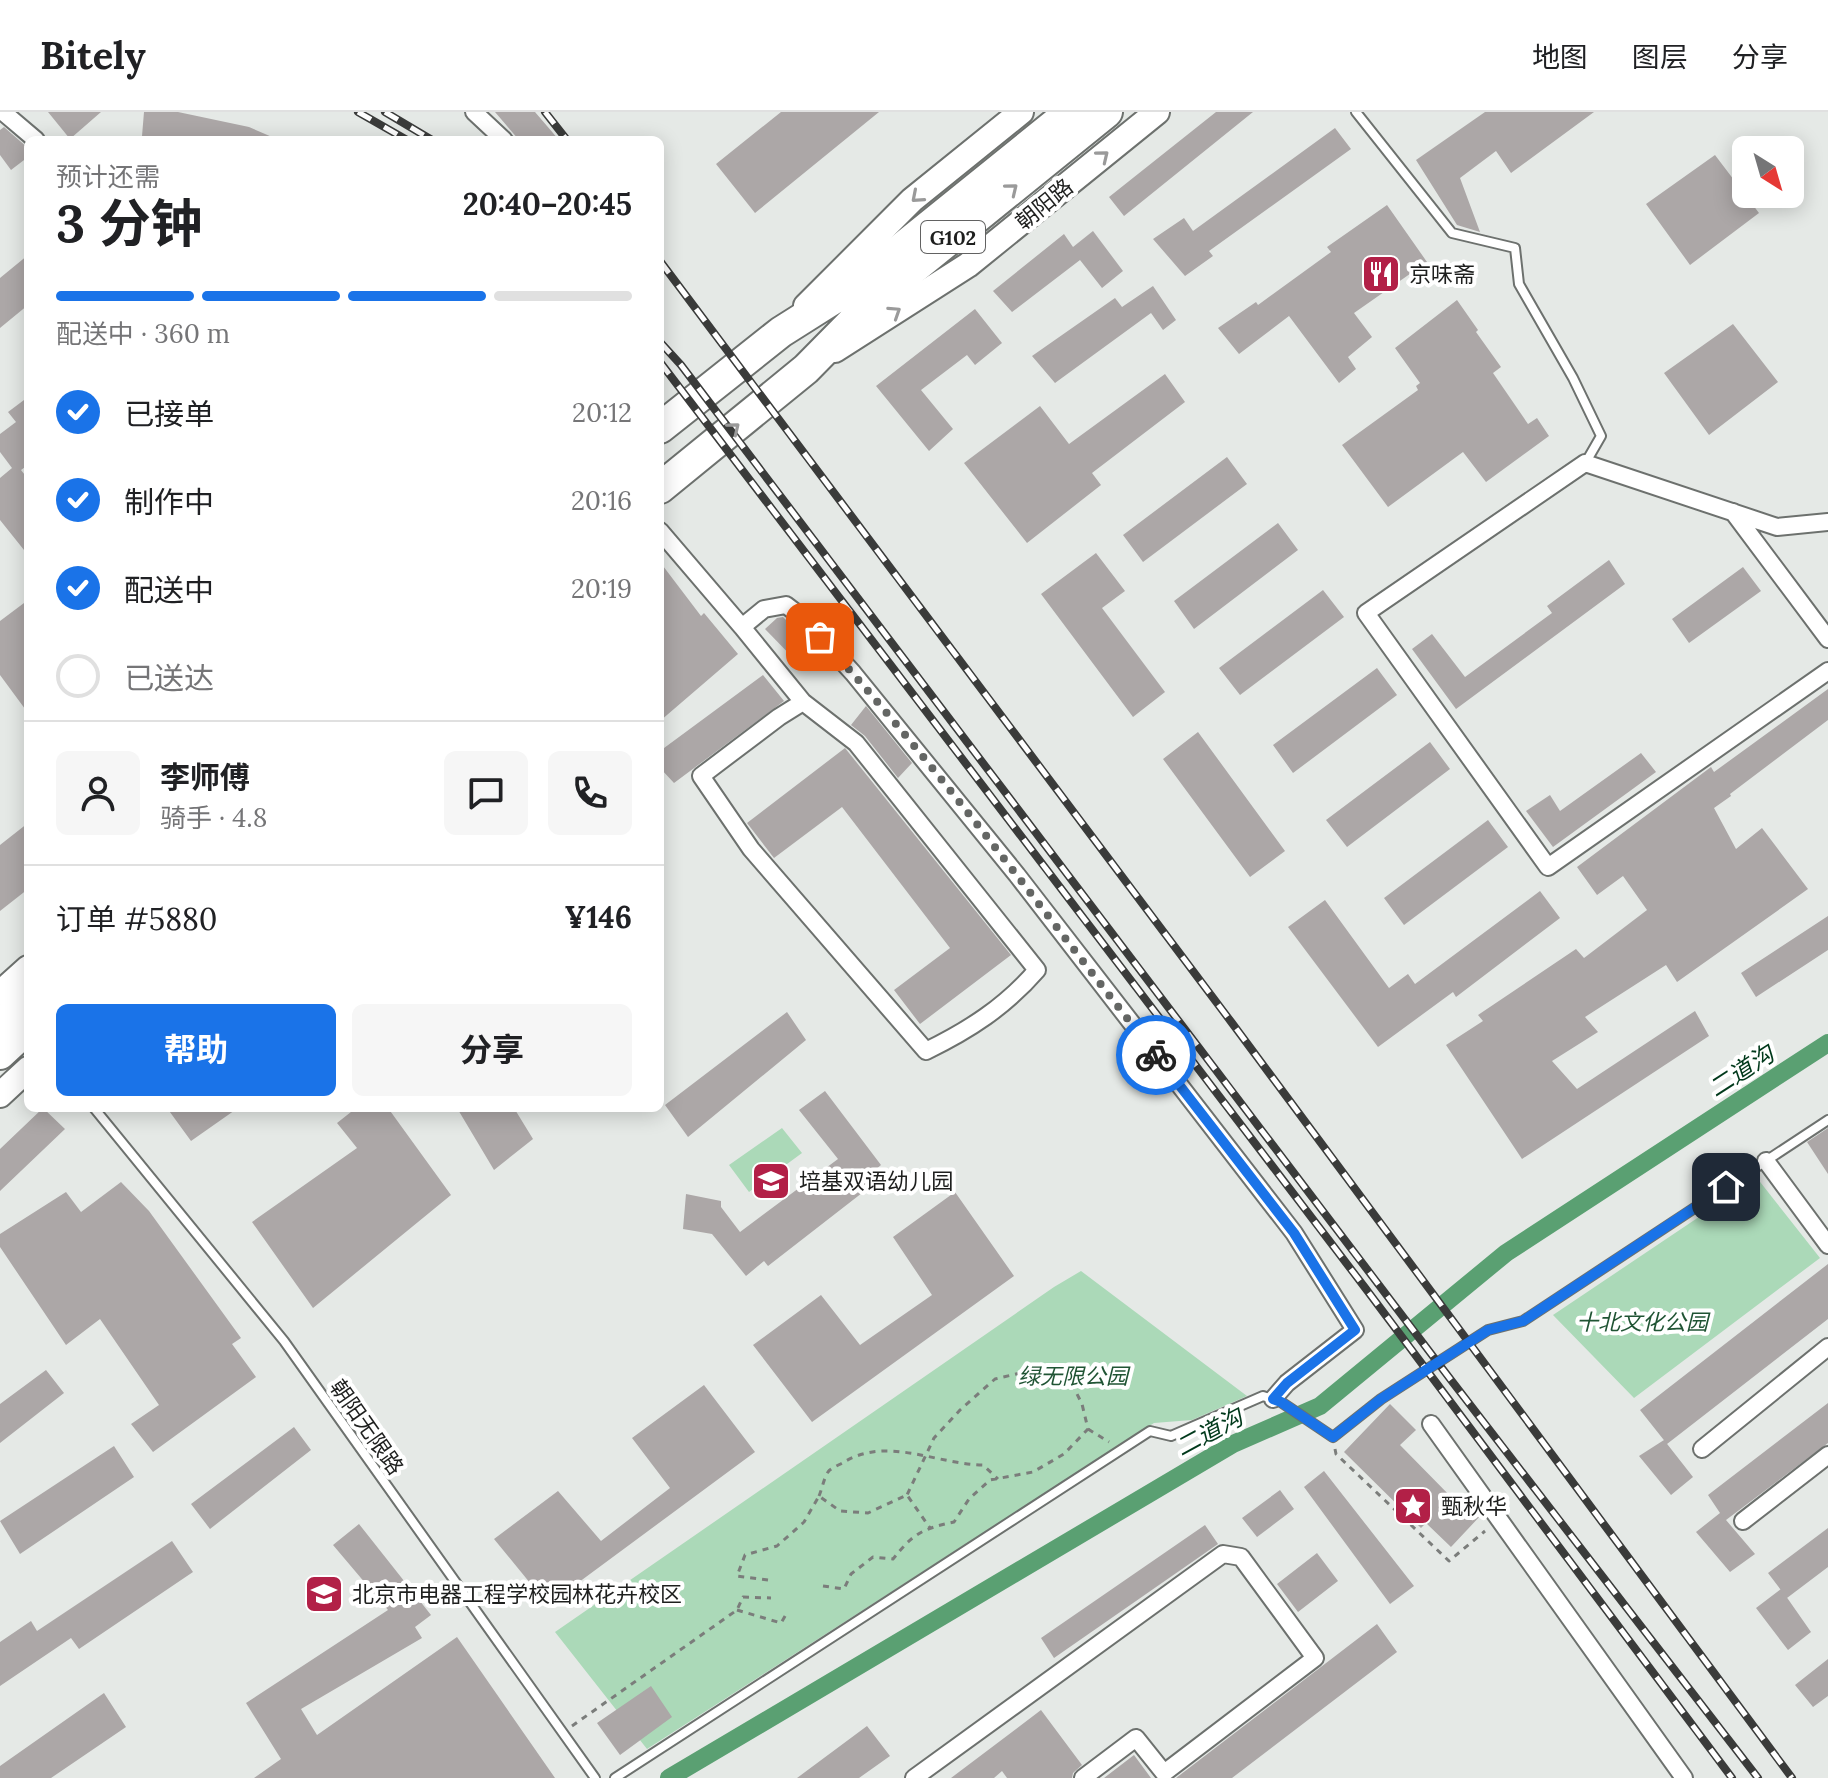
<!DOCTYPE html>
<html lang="zh">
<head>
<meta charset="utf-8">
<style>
  :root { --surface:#fff; --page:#f6f6f6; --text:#202124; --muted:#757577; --line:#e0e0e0; --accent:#1a73e8 }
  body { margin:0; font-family:Lora,"Noto Sans SC",serif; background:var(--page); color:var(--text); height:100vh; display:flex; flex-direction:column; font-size:30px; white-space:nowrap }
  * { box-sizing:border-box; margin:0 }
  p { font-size:26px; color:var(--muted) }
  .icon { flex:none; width:44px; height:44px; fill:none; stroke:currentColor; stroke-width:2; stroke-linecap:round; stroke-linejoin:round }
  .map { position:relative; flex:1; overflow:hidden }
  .sheet { position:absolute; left:24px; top:24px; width:640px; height:976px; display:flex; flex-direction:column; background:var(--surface); border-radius:12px; box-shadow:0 4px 20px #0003 }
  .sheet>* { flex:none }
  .needle { width:52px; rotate:143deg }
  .fabs { position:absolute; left:1732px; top:24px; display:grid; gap:16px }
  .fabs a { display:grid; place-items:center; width:72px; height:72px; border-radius:12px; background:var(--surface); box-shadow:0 4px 20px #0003; font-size:40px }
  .pin { position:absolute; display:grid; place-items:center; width:68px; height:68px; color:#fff; margin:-34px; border-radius:16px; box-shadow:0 4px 12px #0006 }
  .courier { position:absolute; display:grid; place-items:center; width:80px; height:80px; margin:-40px; border:6px solid #1a73e8; border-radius:50%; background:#fff; color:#222; box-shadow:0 2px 10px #0007 }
  .headline em { font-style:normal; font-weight:700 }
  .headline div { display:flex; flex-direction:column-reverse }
  .headline { display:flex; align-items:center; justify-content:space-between; height:136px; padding:0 32px }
  h1 { font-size:52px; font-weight:700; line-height:60px }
  .bar { display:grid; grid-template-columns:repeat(4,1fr); gap:12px 8px; align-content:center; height:96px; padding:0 32px }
  .bar i { height:10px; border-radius:6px; background:var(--line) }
  .bar .selected { background:var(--accent) }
  .bar p { grid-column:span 4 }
  .line { display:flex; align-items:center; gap:20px; padding:0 32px; border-top:2px solid var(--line) }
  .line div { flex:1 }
  .round { display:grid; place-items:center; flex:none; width:84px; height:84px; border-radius:12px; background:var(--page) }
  ol { padding:0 32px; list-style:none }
  li { display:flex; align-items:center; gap:24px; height:88px }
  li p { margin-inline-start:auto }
  li .icon { padding:8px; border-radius:50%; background:var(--accent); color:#fff; stroke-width:4 }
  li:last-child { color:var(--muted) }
  li i { width:44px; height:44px; border:4px solid var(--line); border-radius:50% }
  .cta { display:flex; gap:16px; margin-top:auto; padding:16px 32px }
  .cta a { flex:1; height:92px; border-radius:12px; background:var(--accent); color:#fff; font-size:32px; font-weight:700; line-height:92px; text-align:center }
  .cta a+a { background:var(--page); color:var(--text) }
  header { display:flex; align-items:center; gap:48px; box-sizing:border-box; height:112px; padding:0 40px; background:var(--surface); border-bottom:2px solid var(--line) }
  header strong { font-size:38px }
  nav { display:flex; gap:44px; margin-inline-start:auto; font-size:28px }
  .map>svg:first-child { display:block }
</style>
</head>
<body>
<header>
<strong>Bitely</strong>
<nav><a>地图</a><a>图层</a><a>分享</a></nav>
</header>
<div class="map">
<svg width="1828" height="1666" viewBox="0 0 1828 1666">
  <rect width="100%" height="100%" fill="#e5e9e6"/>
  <path fill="#abd9b8" d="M782 1016 802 1041 749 1080 729 1053Z
    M1757 1066 1820 1146 1634 1286 1553 1203Z
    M1081 1159 1247 1284 1192 1308 1154 1311 647 1637 555 1520 1054 1175Z"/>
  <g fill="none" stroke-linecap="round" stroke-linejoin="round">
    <path stroke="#5aa072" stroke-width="18" d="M669 1666 1233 1332 1320 1294 1506 1141 1828 931"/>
  </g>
  <path fill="#aca7a7" d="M48 0H101L70 27Z
    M144 0H178L249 15 279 28H171L142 24Z
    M495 0H535L559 28H519Z
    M781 0H879L755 101 716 52Z
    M1216 0H1253L1124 104 1109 85Z
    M1485 0H1594L1511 61 1496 39 1460 66 1480 120 1457 113 1416 48Z
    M4 15 28 36V45L11 58 0 43V18Z
    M1335 16 1351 37 1209 139 1213 144 1185 164 1153 127 1184 106 1193 119Z
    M1715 43 1759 101 1690 153 1646 92Z
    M1387 93 1427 150 1354 201 1372 225 1348 245 1356 257 1339 271 1289 204 1239 242 1218 216 1256 190 1258 193 1331 140 1327 135Z
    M1093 119 1123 159 1102 176 1080 148 1012 200 993 179 1064 122 1073 135Z
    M28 143V193L0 216V166Z
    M1153 174 1176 208 1163 218 1151 201 1055 271 1032 244 1115 186 1122 195Z
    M1457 188 1478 218 1476 220 1501 255 1493 261 1528 312 1537 306 1549 324 1486 370 1463 340 1388 395 1342 333 1418 278 1416 274 1420 271 1395 236Z
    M975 197 1002 231 975 253 967 243 921 278 953 317 929 339 876 274Z
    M1733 212 1778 270 1709 323 1664 261Z
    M1165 262 1185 290 1092 361 1101 373 1027 431 964 351 1040 294 1069 332Z
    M28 285V353L21 358 28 367V443L0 408V366L12 356 0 340V322L16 310 8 300Z
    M1227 345 1247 372 1143 450 1123 423Z
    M1278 411 1298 438 1194 517 1174 489Z
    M1096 441 1125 479 1102 496 1165 580 1133 605 1041 482Z
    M1609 448 1625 472 1456 597 1412 537 1432 522 1465 565 1552 501 1547 494Z
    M660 450 701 504 704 501 738 542 660 609Z
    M1743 455 1761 479 1689 531 1672 507Z
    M1323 478 1344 505 1240 583 1219 556Z
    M28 488V601L0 563V509Z
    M783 505 818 539 802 555 765 517 777 506Z
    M1377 556 1397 583 1293 661 1273 633Z
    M763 563 784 589 674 671 660 656V639Z
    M1828 577V608L1730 682 1731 684 1714 696 1736 737 1762 716 1808 777 1677 870 1666 853 1585 905 1598 920 1552 949 1577 977 1695 899 1709 924 1522 1047 1446 933 1483 909 1478 903 1576 837 1584 846 1647 798 1623 764 1597 783 1577 755 1711 655 1714 660Z
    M866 594 912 651 898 666 865 624 851 613Z
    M1198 620 1285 739 1250 765 1163 647Z
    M1430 630 1450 657 1347 735 1326 708Z
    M845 636 1011 843 920 912 894 878 950 836 842 695 774 746 747 711Z
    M1641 641 1656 660 1553 735 1526 699 1550 683 1560 699Z
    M1488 708 1508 735 1404 813 1384 786Z
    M28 711V777L0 799V733Z
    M1540 779 1560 806 1456 885 1453 880 1378 935 1288 815 1325 788 1389 876 1408 862 1415 872Z
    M1828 804V838L1756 885 1741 861Z
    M787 900 806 928 688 1025 665 993Z
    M825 979 881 1053 874 1059 880 1067 768 1154 764 1149 746 1164 712 1122 683 1117 686 1082 721 1089V1095L740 1120 838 1047 799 998Z
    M43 996 65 1017 0 1079V1037Z
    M167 996H238L191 1029Z
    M356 996H388L451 1083 313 1196 252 1110 357 1036 337 1011Z
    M457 996H514L533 1027 494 1058Z
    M1828 1016V1062L1807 1030Z
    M121 1070 149 1099 241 1226 232 1232 256 1265 153 1340 131 1312 159 1293 100 1207 66 1233 0 1135V1122L66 1080 81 1100Z
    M955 1080 1014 1164 812 1310 753 1233 821 1183 860 1233 932 1183 893 1125Z
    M1828 1152V1207L1667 1332 1640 1298Z
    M46 1258 64 1281 0 1331V1292Z
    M704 1273 755 1340 548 1493 494 1427 558 1379 601 1429 670 1376 632 1326Z
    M1828 1291V1331L1726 1408 1755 1442 1730 1460 1696 1420 1720 1401 1708 1383Z
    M1390 1292 1416 1318 1400 1333 1456 1390 1464 1381 1482 1402 1451 1435 1426 1411 1421 1416 1344 1340Z
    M294 1315 311 1338 210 1417 191 1392Z
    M1664 1328 1693 1365 1671 1383 1639 1344Z
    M114 1334 134 1365 20 1442 0 1409Z
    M1324 1359 1414 1474 1390 1492 1304 1375Z
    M1280 1378 1294 1397 1257 1425 1242 1406Z
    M359 1412 431 1503 415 1515 422 1526 301 1597 317 1623 457 1525 555 1666H254L281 1647 246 1591 388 1498 333 1433Z
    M1205 1413 1218 1432 1054 1546 1041 1526Z
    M1828 1416V1455L1787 1486 1768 1461Z
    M172 1429 193 1460 79 1537 71 1526 0 1574V1530L31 1509 37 1519Z
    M1317 1441 1338 1469 1298 1500 1277 1472Z
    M1781 1477 1811 1520 1788 1538 1756 1496Z
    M1377 1512 1397 1540 1232 1666H1176Z
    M1828 1547V1584L1813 1595 1795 1573Z
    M651 1574 672 1605 620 1643 597 1611Z
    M104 1581 126 1615 51 1666H0V1654Z
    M1041 1598 1082 1653 1073 1661 1072 1666H1007L1002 1659 994 1666H951Z
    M867 1614 890 1644 859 1666H797Z
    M1134 1643 1151 1666H1104Z"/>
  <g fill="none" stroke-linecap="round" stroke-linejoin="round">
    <g stroke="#6d716e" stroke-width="12">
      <path id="lane" d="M1356 0 1452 121 1515 136 1519 172 1573 266 1601 324 1586 350
        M94 996 284 1229 595 1666
        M615 1666 1150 1319 1171 1324 1263 1284 1281 1290 1333 1325 1381 1287 1488 1218 1523 1209 1828 1008"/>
    </g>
    <g stroke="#6d716e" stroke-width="20">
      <path id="street" d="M3 0 36 28
        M474 0 504 28
        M1733 400 1828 527
        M1828 410 1777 415 1585 351 1366 501 1548 755 1828 559
        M660 419 742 515 764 497 786 493 803 506 853 561 1017 763 1294 1121 1355 1218 1287 1271 1273 1287
        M742 515 803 590 779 605 701 664 751 737 926 939C969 918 1005 895 1037 858L856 631 803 590
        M1766 1049 1828 1133
        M1431 1312 1684 1666
        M1702 1337 1828 1235
        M1743 1409 1828 1343
        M914 1666 1223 1442 1241 1445 1315 1546 1164 1661 1136 1626 1083 1666"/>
    </g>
    <g stroke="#6d716e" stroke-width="28">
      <path id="secondary" d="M806 194 912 88 1021 0
        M835 238 968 153 1157 0
        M0 881 28 856
        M0 983 28 957"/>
    </g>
    <g stroke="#6d716e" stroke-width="34">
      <path id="highway" d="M660 316 781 220 857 172 1070 0
        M660 376 806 257 871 191 1107 0
        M0 913 28 887
        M0 942 28 916"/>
    </g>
    <path stroke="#7b7d7b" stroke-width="3" stroke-dasharray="6 6" stroke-linecap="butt" d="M1088 1317 1109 1330
      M1335 1337 1336 1342 1449 1449 1485 1419
      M819 1384C822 1377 824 1366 828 1360 831 1356 839 1353 844 1350 888 1324 935 1352 983 1353L998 1367
      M768 1468 737 1464 745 1443 777 1434 804 1410 819 1384 840 1399 868 1401 907 1383 930 1416
      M823 1474 844 1477 851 1462 873 1445 893 1447C913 1422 921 1417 954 1410L969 1387 990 1368 1033 1360 1064 1342 1088 1317 1082 1292 1072 1272 1037 1257 995 1267 960 1298 934 1326 907 1383
      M737 1498 781 1511 788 1499
      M572 1614 737 1498 743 1485 771 1486"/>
    <use href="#lane" stroke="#fff" stroke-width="8"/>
    <use href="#street" stroke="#fff" stroke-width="16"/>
    <use href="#secondary" stroke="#fff" stroke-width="24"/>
    <use href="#highway" stroke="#fff" stroke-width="30"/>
    <g stroke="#3a3b3a" stroke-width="8">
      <path id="rail" d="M358 0 407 28
        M385 0 432 28
        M545 0 567 28
        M660 149 1232 911 1792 1666
        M660 230 681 253 1451 1268 1758 1666
        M660 250 1366 1177 1732 1666"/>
    </g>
    <use href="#rail" stroke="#fff" stroke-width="5" stroke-dasharray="15" stroke-linecap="butt"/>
  </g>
  <defs><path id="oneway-chevron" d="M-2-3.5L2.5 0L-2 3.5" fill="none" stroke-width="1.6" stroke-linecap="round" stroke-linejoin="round" transform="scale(2)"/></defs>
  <g stroke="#9a9a9a">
    <use href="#oneway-chevron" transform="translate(1103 44) rotate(-39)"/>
    <use href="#oneway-chevron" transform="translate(1012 77) rotate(-39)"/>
    <use href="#oneway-chevron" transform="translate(917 85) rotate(139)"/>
    <use href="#oneway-chevron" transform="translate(895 200) rotate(-33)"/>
    <use href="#oneway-chevron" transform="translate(734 316) rotate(-39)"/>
  </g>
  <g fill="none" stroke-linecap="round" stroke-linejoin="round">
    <path stroke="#646664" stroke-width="8" stroke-dasharray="0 14.4" d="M820 525C941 657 1045 803 1156 943"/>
    <path stroke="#1a73e8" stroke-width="10" d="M1156 943 1294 1121 1355 1218 1287 1271 1273 1287 1281 1290 1333 1325 1381 1287 1488 1218 1523 1209 1726 1075"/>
  </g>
  <defs>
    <g id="restaurant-square" transform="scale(2)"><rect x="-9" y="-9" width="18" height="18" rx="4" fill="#b22047" stroke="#fff"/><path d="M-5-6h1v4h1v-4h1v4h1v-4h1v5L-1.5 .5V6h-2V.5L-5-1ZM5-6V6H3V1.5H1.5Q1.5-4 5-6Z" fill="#fff"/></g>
    <g id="school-square" transform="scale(2)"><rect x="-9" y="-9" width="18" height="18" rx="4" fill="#b22047" stroke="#fff"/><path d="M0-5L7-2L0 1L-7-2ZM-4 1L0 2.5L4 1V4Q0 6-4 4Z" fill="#fff"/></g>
    <g id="sight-square" transform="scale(2)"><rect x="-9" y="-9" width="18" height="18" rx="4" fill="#b22047" stroke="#fff"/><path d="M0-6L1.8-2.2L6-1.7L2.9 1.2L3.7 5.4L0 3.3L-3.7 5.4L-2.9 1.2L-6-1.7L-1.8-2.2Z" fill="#fff"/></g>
  </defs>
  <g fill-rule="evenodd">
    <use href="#restaurant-square" x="1381" y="162"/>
    <use href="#school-square" x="771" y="1069"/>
    <use href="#sight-square" x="1413" y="1394"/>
    <use href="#school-square" x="324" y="1482"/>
  </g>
  <g text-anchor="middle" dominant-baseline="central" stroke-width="8" stroke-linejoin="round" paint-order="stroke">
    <rect fill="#fff" stroke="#626262" stroke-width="2" x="921" y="109" width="64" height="32" rx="6"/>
    <g font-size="20" font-weight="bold" fill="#1e1f1e">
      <text x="953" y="125">G102</text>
    </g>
    <g font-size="22" fill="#1e1f1e" stroke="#fff">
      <text transform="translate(1044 92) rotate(-39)">朝阳路</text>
      <text transform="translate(367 1315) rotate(55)">朝阳无限路</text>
    </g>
    <g font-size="22" fill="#1e1f1e" stroke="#fff" text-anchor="start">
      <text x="1409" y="162">京味斋</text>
      <text x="799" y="1069">培基双语幼儿园</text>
      <text x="1441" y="1394">甄秋华</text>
      <text x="352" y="1482">北京市电器工程学校园林花卉校区</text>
    </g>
    <g font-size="22" font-style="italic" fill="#205434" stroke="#fff">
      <text x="1642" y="1210">十北文化公园</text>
      <text x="1073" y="1264">绿无限公园</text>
    </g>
    <g font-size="24" font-style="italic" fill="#00391b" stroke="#fff">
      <text transform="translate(1741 959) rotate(-33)">二道沟</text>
      <text transform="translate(1209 1320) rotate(-28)">二道沟</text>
    </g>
  </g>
</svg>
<div class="fabs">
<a><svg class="needle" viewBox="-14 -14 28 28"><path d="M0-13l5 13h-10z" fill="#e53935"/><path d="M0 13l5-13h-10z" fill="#757577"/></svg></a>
</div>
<div class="pin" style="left:820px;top:525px;background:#ea580c"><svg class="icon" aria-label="bag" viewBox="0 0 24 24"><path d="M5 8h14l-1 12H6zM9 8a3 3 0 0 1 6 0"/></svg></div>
<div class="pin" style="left:1726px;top:1075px;background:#1f2937"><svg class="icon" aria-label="home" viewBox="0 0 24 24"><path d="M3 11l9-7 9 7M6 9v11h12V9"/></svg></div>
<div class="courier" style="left:1156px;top:943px"><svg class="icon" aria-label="bike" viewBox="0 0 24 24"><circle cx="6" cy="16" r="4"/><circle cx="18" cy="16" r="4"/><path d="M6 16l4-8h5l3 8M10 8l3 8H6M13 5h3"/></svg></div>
<section class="sheet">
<div class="headline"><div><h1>3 分钟</h1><p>预计还需</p></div><em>20:40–20:45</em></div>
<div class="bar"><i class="selected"></i><i class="selected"></i><i class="selected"></i><i></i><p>配送中 · 360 m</p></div>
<ol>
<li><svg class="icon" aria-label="check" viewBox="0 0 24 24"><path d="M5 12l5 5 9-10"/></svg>已接单<p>20:12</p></li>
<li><svg class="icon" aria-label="check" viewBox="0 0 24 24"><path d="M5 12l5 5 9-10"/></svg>制作中<p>20:16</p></li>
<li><svg class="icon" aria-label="check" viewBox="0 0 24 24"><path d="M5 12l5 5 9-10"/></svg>配送中<p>20:19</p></li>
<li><i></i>已送达</li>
</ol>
<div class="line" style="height:144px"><a class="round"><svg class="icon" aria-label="person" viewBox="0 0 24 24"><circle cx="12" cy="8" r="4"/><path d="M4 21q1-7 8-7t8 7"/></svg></a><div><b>李师傅</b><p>骑手 · 4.8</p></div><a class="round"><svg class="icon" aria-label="chat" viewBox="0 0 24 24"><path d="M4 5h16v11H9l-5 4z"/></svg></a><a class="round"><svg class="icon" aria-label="phone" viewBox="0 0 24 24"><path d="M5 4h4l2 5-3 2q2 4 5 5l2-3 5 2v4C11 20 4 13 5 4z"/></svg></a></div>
<div class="line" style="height:104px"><div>订单 #5880</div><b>¥146</b></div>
<div class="cta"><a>帮助</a><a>分享</a></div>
</section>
</div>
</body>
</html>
